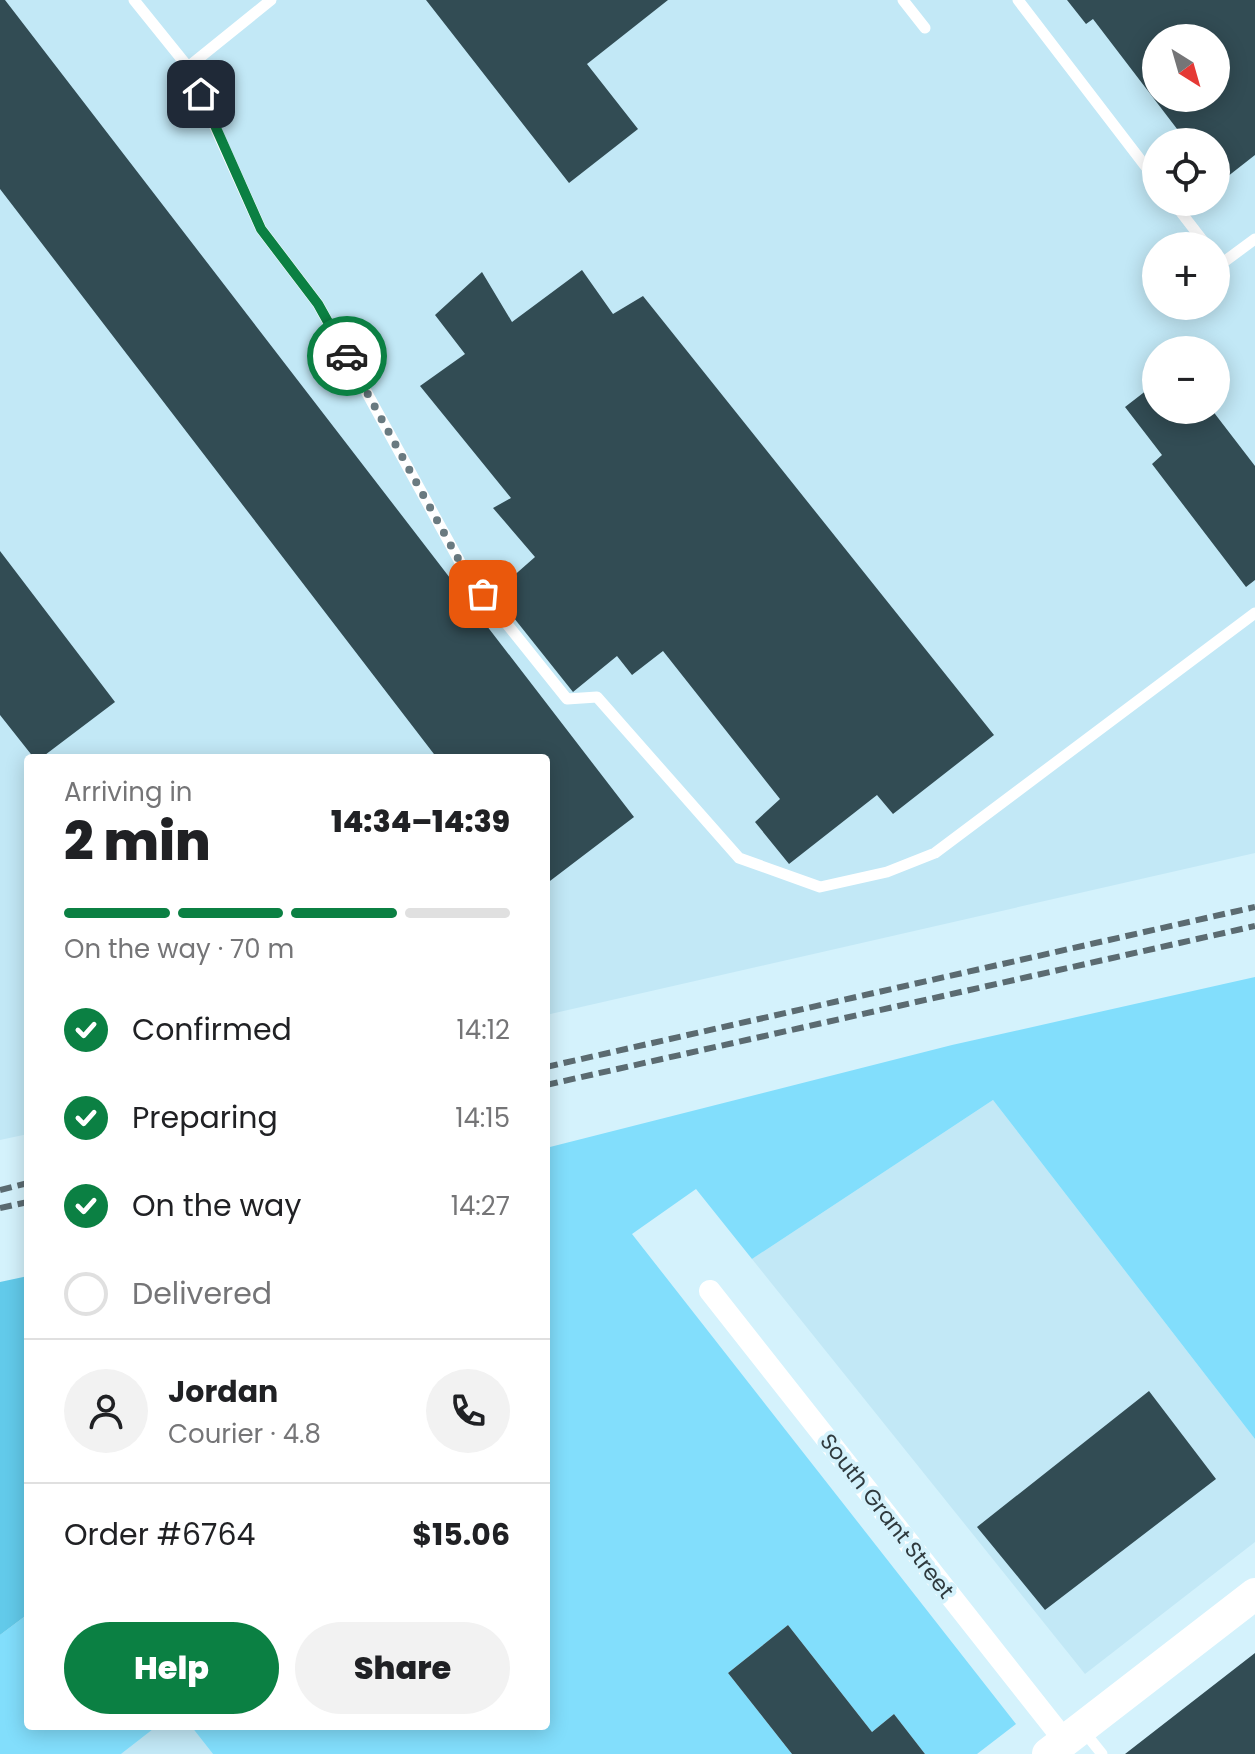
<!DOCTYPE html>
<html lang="en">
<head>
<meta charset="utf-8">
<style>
  :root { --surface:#fff; --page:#f2f2f2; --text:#202124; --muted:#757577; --line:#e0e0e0; --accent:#0b8043 }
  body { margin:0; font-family:Poppins,sans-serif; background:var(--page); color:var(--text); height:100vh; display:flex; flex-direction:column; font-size:30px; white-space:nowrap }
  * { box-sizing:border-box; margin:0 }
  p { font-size:26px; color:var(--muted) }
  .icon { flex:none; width:44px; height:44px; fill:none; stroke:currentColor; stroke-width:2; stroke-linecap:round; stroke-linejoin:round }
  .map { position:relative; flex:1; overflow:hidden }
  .sheet { position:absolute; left:24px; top:754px; width:526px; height:976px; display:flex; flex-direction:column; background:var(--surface); border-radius:8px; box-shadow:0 4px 20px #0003 }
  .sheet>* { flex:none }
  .needle { width:52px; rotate:143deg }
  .tools { position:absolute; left:1142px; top:24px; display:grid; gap:16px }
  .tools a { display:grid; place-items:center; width:88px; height:88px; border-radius:50%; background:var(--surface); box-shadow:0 4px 20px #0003; font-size:40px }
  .pin { position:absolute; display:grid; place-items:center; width:68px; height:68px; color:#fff; margin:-34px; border-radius:16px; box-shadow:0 4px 12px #0006 }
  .courier { position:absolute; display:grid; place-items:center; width:80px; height:80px; margin:-40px; border:6px solid #0b8043; border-radius:50%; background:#fff; color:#222; box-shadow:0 2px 10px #0007 }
  .summary em { font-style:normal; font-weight:800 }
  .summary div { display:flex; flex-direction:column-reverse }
  .summary { display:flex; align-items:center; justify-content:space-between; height:136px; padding:0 40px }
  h1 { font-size:52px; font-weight:800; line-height:60px }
  .bar { display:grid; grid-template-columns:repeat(4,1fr); gap:12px 8px; align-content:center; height:96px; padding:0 40px }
  .bar i { height:10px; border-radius:6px; background:var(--line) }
  .bar .active { background:var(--accent) }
  .bar p { grid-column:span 4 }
  .line { display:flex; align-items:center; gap:20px; padding:0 40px; border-top:2px solid var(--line) }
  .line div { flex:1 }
  .round { display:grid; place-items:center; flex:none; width:84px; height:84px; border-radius:42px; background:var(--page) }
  ol { padding:0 40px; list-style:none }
  li { display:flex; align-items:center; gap:24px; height:88px }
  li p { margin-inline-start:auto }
  li .icon { padding:8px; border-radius:50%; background:var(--accent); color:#fff; stroke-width:4 }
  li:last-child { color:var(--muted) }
  li i { width:44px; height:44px; border:4px solid var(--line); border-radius:50% }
  .action { display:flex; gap:16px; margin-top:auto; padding:16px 40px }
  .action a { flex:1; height:92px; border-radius:48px; background:var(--accent); color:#fff; font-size:32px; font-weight:800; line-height:92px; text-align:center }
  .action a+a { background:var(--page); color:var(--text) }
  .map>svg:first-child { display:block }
</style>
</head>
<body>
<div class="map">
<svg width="1255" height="1754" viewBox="0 0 1255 1754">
  <rect width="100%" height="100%" fill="#d4f2fc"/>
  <path fill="#c2e8f6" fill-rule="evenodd" d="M0 0H1255V853L546 1015V758H28V1134L0 1140ZM1156 38H1216V98H1156ZM1156 142H1216V202H1156ZM1156 246H1216V306H1156ZM1156 350H1216V410H1156Z
    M993 1100 1255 1439V1542L1085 1674 752 1259Z
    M157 1726H191L213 1754H121Z"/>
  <path fill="#82defc" d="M1255 977V1439L993 1100 752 1259 696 1189 632 1234 1016 1724 977 1754H925L894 1714 872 1732 788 1625 728 1673 792 1754H213L191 1726H546V1148L952 1045Z
    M28 1614V1726H157L121 1754H0V1635Z"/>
  <path fill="#62caea" d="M28 1276V1614L0 1635V1282Z"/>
  <path fill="#324c54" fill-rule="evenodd" d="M0 0H5L634 817 546 884V758H437L0 189Z
    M426 0H668L587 64 638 129 569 183Z
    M1067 0H1255V155L1218 184 1216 181V142H1187L1093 19 1086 24ZM1156 38H1216V98H1156Z
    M582 270 613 314 643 296 994 735 893 814 877 795 789 864 755 822 780 799 663 651 632 675 617 656 573 692 494 593 535 557 493 508 511 498 420 386 465 354 435 315 482 272 512 322Z
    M1156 383V410H1190L1198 420 1212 410 1255 466V580L1246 587 1152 464 1162 455 1125 407Z
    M0 551 115 702 41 758H34L0 715Z
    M1149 1391 1216 1479 1045 1610 977 1527Z
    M788 1625 872 1732 894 1714 925 1754H792L728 1673Z
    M1255 1653V1754H1125Z"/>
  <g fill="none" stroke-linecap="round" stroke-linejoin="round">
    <path stroke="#fff" stroke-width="11" d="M134 0 188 67 261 229 318 304 466 573 567 699 597 697 739 858 820 887 887 872 935 853 1255 613
      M903 0 925 28
      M1018 0 1156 180
      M188 67 271 0
      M1173 202 1207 246
      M1216 258 1221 264 1255 239
      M1082 1729 1102 1754"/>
    <path stroke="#fff" stroke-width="22" d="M710 1291 1065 1741"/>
    <path stroke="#fff" stroke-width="32" d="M1048 1754 1255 1594"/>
    <path stroke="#5b6b71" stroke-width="6" stroke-dasharray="12 6" stroke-linecap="butt" d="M546 1067 1255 907
      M546 1085 1255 926
      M0 1190 28 1183
      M0 1208 28 1202"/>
  </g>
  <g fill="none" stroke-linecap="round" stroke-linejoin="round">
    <path stroke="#697a80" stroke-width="8" stroke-dasharray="0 14.4" d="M347 356 466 573 483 594"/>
    <path stroke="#0b8043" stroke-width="10" d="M201 94 261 229 318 304 347 356"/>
  </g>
  <g text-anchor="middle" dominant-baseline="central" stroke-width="8" stroke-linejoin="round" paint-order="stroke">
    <g font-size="22" fill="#2f3a3e" stroke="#d4f2fc">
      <text transform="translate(887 1516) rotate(52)">South Grant Street</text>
    </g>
  </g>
</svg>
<div class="tools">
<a><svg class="needle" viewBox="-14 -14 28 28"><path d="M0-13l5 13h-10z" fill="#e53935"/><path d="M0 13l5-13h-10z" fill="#757577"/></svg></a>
<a><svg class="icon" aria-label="locate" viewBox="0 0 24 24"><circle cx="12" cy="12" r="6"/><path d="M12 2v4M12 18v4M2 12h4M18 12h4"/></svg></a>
<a>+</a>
<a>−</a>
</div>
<div class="pin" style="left:483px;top:594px;background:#ea580c"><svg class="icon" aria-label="bag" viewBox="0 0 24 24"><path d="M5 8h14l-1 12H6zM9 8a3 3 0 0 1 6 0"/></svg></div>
<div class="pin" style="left:201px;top:94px;background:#1f2937"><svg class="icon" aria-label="home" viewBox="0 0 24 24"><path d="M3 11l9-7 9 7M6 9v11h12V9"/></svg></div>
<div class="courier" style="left:347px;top:356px"><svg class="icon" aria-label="car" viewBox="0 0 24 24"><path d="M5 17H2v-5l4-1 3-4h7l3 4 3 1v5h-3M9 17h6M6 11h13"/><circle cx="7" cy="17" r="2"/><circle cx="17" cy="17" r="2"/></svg></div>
<section class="sheet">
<div class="summary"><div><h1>2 min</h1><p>Arriving in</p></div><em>14:34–14:39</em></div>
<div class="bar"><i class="active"></i><i class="active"></i><i class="active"></i><i></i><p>On the way · 70 m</p></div>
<ol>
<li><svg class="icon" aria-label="check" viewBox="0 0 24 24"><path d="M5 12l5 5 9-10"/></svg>Confirmed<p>14:12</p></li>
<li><svg class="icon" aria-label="check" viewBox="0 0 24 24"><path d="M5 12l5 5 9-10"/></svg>Preparing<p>14:15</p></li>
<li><svg class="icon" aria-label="check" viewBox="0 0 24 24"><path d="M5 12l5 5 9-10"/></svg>On the way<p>14:27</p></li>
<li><i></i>Delivered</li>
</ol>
<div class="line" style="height:144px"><a class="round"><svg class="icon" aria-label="person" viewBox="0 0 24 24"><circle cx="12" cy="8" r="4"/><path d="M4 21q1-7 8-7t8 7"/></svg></a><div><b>Jordan</b><p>Courier · 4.8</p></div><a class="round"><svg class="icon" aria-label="phone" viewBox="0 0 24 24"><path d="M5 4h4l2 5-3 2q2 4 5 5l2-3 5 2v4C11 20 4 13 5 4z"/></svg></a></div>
<div class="line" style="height:104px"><div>Order #6764</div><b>$15.06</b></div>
<div class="action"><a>Help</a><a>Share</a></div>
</section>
</div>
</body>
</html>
